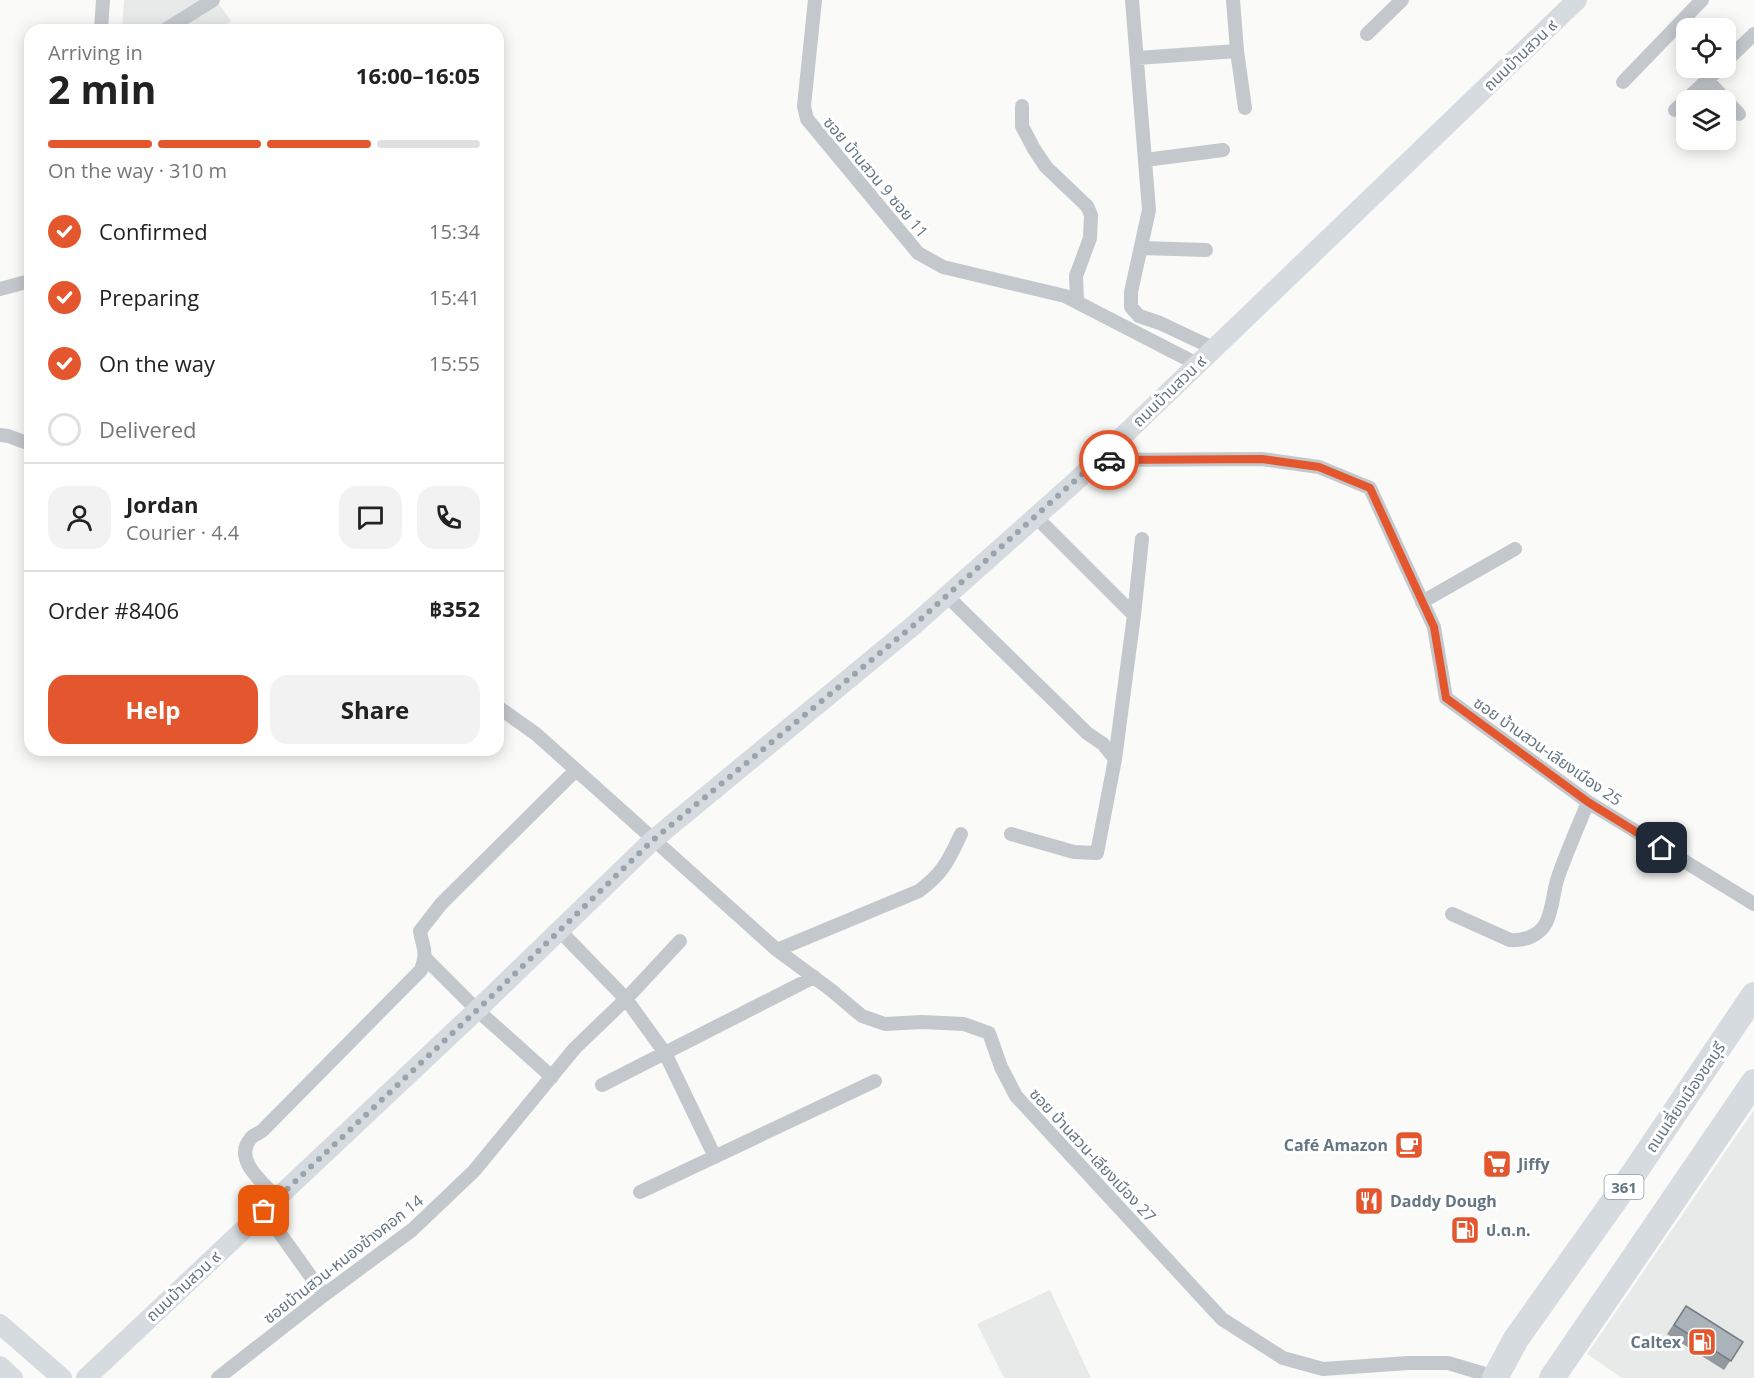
<!DOCTYPE html>
<html lang="en">
<head>
<meta charset="utf-8">
<style>
  :root { --surface:#fff; --page:#f2f2f2; --text:#222; --muted:#767676; --line:#e0e0e0; --accent:#e4572e }
  body { margin:0; font-family:"Open Sans","Noto Sans Thai",sans-serif; background:var(--page); color:var(--text); height:100vh; display:flex; flex-direction:column; font-size:22px; white-space:nowrap }
  * { box-sizing:border-box; margin:0 }
  p { font-size:20px; color:var(--muted) }
  .icon { flex:none; width:33px; height:33px; fill:none; stroke:currentColor; stroke-width:2; stroke-linecap:round; stroke-linejoin:round }
  .map { position:relative; flex:1; overflow:hidden }
  .panel { position:absolute; left:24px; top:24px; width:480px; height:732px; display:flex; flex-direction:column; background:var(--surface); border-radius:18px; box-shadow:0 3px 15px #0003 }
  .panel>* { flex:none }
  .fabs { position:absolute; left:1676px; top:18px; display:grid; gap:12px }
  .fabs a { display:grid; place-items:center; width:60px; height:60px; border-radius:12px; background:var(--surface); box-shadow:0 3px 15px #0003; font-size:30px }
  .pin { position:absolute; display:grid; place-items:center; width:51px; height:51px; color:#fff; margin:-26px; border-radius:12px; box-shadow:0 3px 9px #0006 }
  .courier { position:absolute; display:grid; place-items:center; width:60px; height:60px; margin:-30px; border:4px solid #e4572e; border-radius:50%; background:#fff; color:#222; box-shadow:0 2px 8px #0007 }
  .overview em { font-style:normal; font-weight:700 }
  .overview div { display:flex; flex-direction:column-reverse }
  .overview { display:flex; align-items:center; justify-content:space-between; height:102px; padding:0 24px }
  h1 { font-size:39px; font-weight:700; line-height:45px }
  .bar { display:grid; grid-template-columns:repeat(4,1fr); gap:9px 6px; align-content:center; height:72px; padding:0 24px }
  .bar i { height:8px; border-radius:4px; background:var(--line) }
  .bar .current { background:var(--accent) }
  .bar p { grid-column:span 4 }
  .line { display:flex; align-items:center; gap:15px; padding:0 24px; border-top:2px solid var(--line) }
  .line div { flex:1 }
  .round { display:grid; place-items:center; flex:none; width:63px; height:63px; border-radius:18px; background:var(--page) }
  ol { padding:0 24px; list-style:none }
  li { display:flex; align-items:center; gap:18px; height:66px }
  li p { margin-inline-start:auto }
  li .icon { padding:6px; border-radius:50%; background:var(--accent); color:#fff; stroke-width:4 }
  li:last-child { color:var(--muted) }
  li i { width:33px; height:33px; border:3px solid var(--line); border-radius:50% }
  .button { display:flex; gap:12px; margin-top:auto; padding:12px 24px }
  .button a { flex:1; height:69px; border-radius:18px; background:var(--accent); color:#fff; font-size:24px; font-weight:700; line-height:69px; text-align:center }
  .button a+a { background:var(--page); color:var(--text) }
  .map>svg:first-child { display:block }
</style>
</head>
<body>
<div class="map">
<svg width="1754" height="1378" viewBox="0 0 1754 1378">
  <rect width="100%" height="100%" fill="#fafaf8"/>
  <path fill="#e8e9e9" d="M124 0H216L231 21 217 30H122Z
    M1754 1110V1378H1622L1587 1354Z
    M1050 1290 1091 1378H1004L977 1324Z"/>
  <g fill="none" stroke-linecap="round" stroke-linejoin="round">
    <path stroke="#c3c8cc" stroke-width="14" d="M815 0 804 106 807 119 918 253 943 267 1065 296 1197 364
      M1132 0 1149 210 1131 292V307L1139 316 1160 323 1213 348
      M1233 0 1237 51 1245 108
      M101 30 103 0
      M165 30 213 0
      M1367 34 1402 0
      M1137 58 1237 51
      M1725 62 1754 34
      M1707 80 1739 114
      M1623 82 1702 0
      M1022 106V126L1034 149 1046 167 1087 206 1091 215 1090 238 1076 276 1077 301
      M1675 110 1720 68
      M1145 160 1223 150
      M1141 248 1206 250
      M0 289 30 281
      M0 435 8 436 30 444
      M1098 460 1262 459 1319 467 1370 488 1434 627 1446 698 1588 802 1754 904
      M1036 517 1134 615
      M947 596 1087 733 1103 744 1115 759 1134 615 1142 539
      M1422 602 1515 549
      M498 707 536 734 777 950 831 990 862 1016 885 1024 922 1022 964 1024 989 1033 1001 1067 1016 1096 1222 1319 1283 1358 1323 1369 1408 1363H1448L1495 1377
      M1011 834 1074 852 1097 853 1115 759
      M1452 914 1510 940C1524 941 1539 936 1546 923 1553 909 1553 891 1558 877 1567 851 1578 827 1588 802
      M560 931 626 999 665 1053 715 1157
      M777 950 919 891C944 872 948 861 961 834
      M425 958 477 1010 552 1077
      M602 1085 814 977
      M640 1192 875 1081
      M277 1198C264 1183 232 1160 251 1138 253 1135 260 1133 263 1130L421 970C428 949 423 950 420 931L441 904 576 770
      M264 1211 324 1295
      M218 1378 324 1295 412 1230 474 1171 575 1048 626 999 680 941"/>
    <path stroke="#d6dbdf" stroke-width="20" d="M0 1324 62 1378
      M0 1366 13 1378
      M86 1378 477 1010 653 840 914 625 1075 482 1577 0"/>
    <path stroke="#d6dbdf" stroke-width="26" d="M1495 1378 1516 1339 1634 1173 1754 995
      M1552 1378 1754 1082"/>
  </g>
  <path fill="#929a9f" d="M1686 1306 1743 1342 1724 1370 1667 1334Z"/>
  <path fill="#aab3b9" stroke="#777d82" stroke-width="1.5" d="M1686 1306 1743 1342 1731 1361 1674 1325Z"/>
  <g fill="none" stroke-linecap="round" stroke-linejoin="round">
    <path stroke="#99a4ac" stroke-width="6" stroke-dasharray="0 10.8" d="M264 1211 494 994 653 840 914 625 1098 460H1109"/>
    <path stroke="#e4572e" stroke-width="8" d="M1109 460 1262 459 1319 467 1370 488 1434 627 1446 698 1588 802 1662 848"/>
  </g>
  <defs>
    <g id="cafe-square" transform="scale(1.5)"><rect x="-9" y="-9" width="18" height="18" rx="4" fill="#e4572e" stroke="#fff"/><path d="M-5.5-4.5H6V0H3Q3 3.5 0 3.5H-2.5Q-5.5 3.5-5.5 0ZM3-3.2v2h1.7v-2ZM-6 4.5H4V6H-6Z" fill="#fff"/></g>
    <g id="supermarket-square" transform="scale(1.5)"><rect x="-9" y="-9" width="18" height="18" rx="4" fill="#e4572e" stroke="#fff"/><path d="M-6-5.5h2.5l.6 2H6L4.5 2H-2.5L-4.4-4H-6ZM-1.5 3.2a1.3 1.3 0 1 0 .1 0ZM3 3.2a1.3 1.3 0 1 0 .1 0Z" fill="#fff"/></g>
    <g id="restaurant-square" transform="scale(1.5)"><rect x="-9" y="-9" width="18" height="18" rx="4" fill="#e4572e" stroke="#fff"/><path d="M-5-6h1v4h1v-4h1v4h1v-4h1v5L-1.5 .5V6h-2V.5L-5-1ZM5-6V6H3V1.5H1.5Q1.5-4 5-6Z" fill="#fff"/></g>
    <g id="fuel-square" transform="scale(1.5)"><rect x="-9" y="-9" width="18" height="18" rx="4" fill="#e4572e" stroke="#fff"/><path d="M-5.5-6h7V0h2V4h1.3V-2.5L3-4.5l.8-.8L6-3V5H2.5V1h-1V6h-7ZM-4.2-4.7v3.2H.2V-4.7Z" fill="#fff"/></g>
  </defs>
  <g fill-rule="evenodd">
    <use href="#cafe-square" x="1409" y="1145"/>
    <use href="#supermarket-square" x="1497" y="1164"/>
    <use href="#restaurant-square" x="1369" y="1201"/>
    <use href="#fuel-square" x="1465" y="1230"/>
    <use href="#fuel-square" x="1702" y="1342"/>
  </g>
  <g text-anchor="middle" dominant-baseline="central" stroke-width="6" stroke-linejoin="round" paint-order="stroke">
    <rect fill="#fff" stroke="#939fa8" stroke-width="1.5" x="1604.5" y="1175" width="39" height="24" rx="4.5"/>
    <g font-size="15" font-weight="bold" fill="#657683">
      <text x="1624" y="1187">361</text>
    </g>
    <g font-size="16" fill="#657683" stroke="#fff">
      <text transform="translate(1520 55) rotate(-44)">ถนนบ้านสวน ๙</text>
      <text transform="translate(876 177) rotate(50)">ซอย บ้านสวน 9 ซอย 11</text>
      <text transform="translate(1169 391) rotate(-44)">ถนนบ้านสวน ๙</text>
      <text transform="translate(1548 751) rotate(35)">ซอย บ้านสวน-เลียงเมือง 25</text>
      <text transform="translate(1685 1097) rotate(-56)">ถนนเลี่ยงเมืองชลบุรี</text>
      <text transform="translate(1093 1155) rotate(47)">ซอย บ้านสวน-เลียงเมือง 27</text>
      <text transform="translate(343 1259) rotate(-38)">ซอยบ้านสวน-หนองข้างคอก 14</text>
      <text transform="translate(183 1286) rotate(-43)">ถนนบ้านสวน ๙</text>
    </g>
    <g font-size="16" font-weight="bold" fill="#657683" stroke="#fff" text-anchor="start">
      <text x="1388" y="1145" text-anchor="end">Café Amazon</text>
      <text x="1518" y="1164">Jiffy</text>
      <text x="1390" y="1201">Daddy Dough</text>
      <text x="1486" y="1230">ป.ต.ท.</text>
      <text x="1681" y="1342" text-anchor="end">Caltex</text>
    </g>
  </g>
</svg>
<div class="fabs">
<a><svg class="icon" aria-label="locate" viewBox="0 0 24 24"><circle cx="12" cy="12" r="6"/><path d="M12 2v4M12 18v4M2 12h4M18 12h4"/></svg></a>
<a><svg class="icon" aria-label="layers" viewBox="0 0 24 24"><path d="M12 4l9 5-9 5-9-5zM3 14l9 5 9-5"/></svg></a>
</div>
<div class="pin" style="left:264px;top:1211px;background:#ea580c"><svg class="icon" aria-label="bag" viewBox="0 0 24 24"><path d="M5 8h14l-1 12H6zM9 8a3 3 0 0 1 6 0"/></svg></div>
<div class="pin" style="left:1662px;top:848px;background:#1f2937"><svg class="icon" aria-label="home" viewBox="0 0 24 24"><path d="M3 11l9-7 9 7M6 9v11h12V9"/></svg></div>
<div class="courier" style="left:1109px;top:460px"><svg class="icon" aria-label="car" viewBox="0 0 24 24"><path d="M5 17H2v-5l4-1 3-4h7l3 4 3 1v5h-3M9 17h6M6 11h13"/><circle cx="7" cy="17" r="2"/><circle cx="17" cy="17" r="2"/></svg></div>
<section class="panel">
<div class="overview"><div><h1>2 min</h1><p>Arriving in</p></div><em>16:00–16:05</em></div>
<div class="bar"><i class="current"></i><i class="current"></i><i class="current"></i><i></i><p>On the way · 310 m</p></div>
<ol>
<li><svg class="icon" aria-label="check" viewBox="0 0 24 24"><path d="M5 12l5 5 9-10"/></svg>Confirmed<p>15:34</p></li>
<li><svg class="icon" aria-label="check" viewBox="0 0 24 24"><path d="M5 12l5 5 9-10"/></svg>Preparing<p>15:41</p></li>
<li><svg class="icon" aria-label="check" viewBox="0 0 24 24"><path d="M5 12l5 5 9-10"/></svg>On the way<p>15:55</p></li>
<li><i></i>Delivered</li>
</ol>
<div class="line" style="height:108px"><a class="round"><svg class="icon" aria-label="person" viewBox="0 0 24 24"><circle cx="12" cy="8" r="4"/><path d="M4 21q1-7 8-7t8 7"/></svg></a><div><b>Jordan</b><p>Courier · 4.4</p></div><a class="round"><svg class="icon" aria-label="chat" viewBox="0 0 24 24"><path d="M4 5h16v11H9l-5 4z"/></svg></a><a class="round"><svg class="icon" aria-label="phone" viewBox="0 0 24 24"><path d="M5 4h4l2 5-3 2q2 4 5 5l2-3 5 2v4C11 20 4 13 5 4z"/></svg></a></div>
<div class="line" style="height:78px"><div>Order #8406</div><b>฿352</b></div>
<div class="button"><a>Help</a><a>Share</a></div>
</section>
</div>
</body>
</html>
